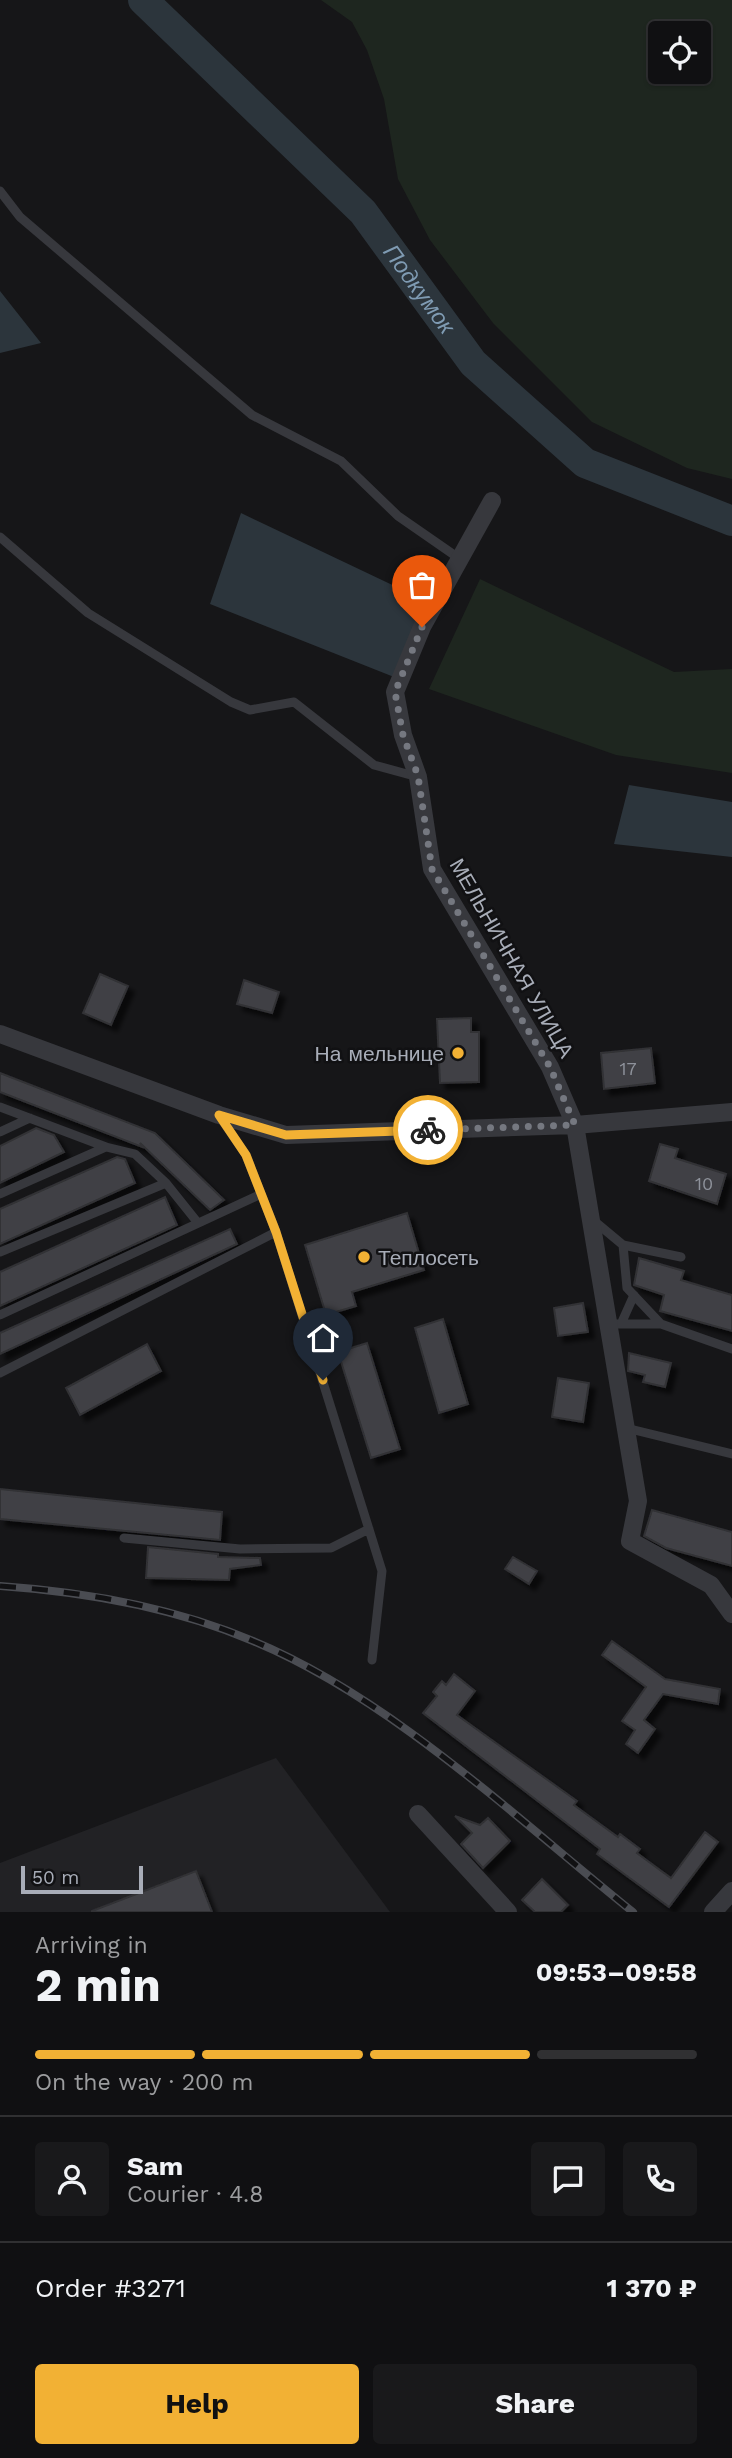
<!DOCTYPE html>
<html lang="en">
<head>
<meta charset="utf-8">
<style>
  :root { --surface:#101012; --page:#19191b; --text:#f1f3f6; --muted:#9c9d9f; --line:#303032; --accent:#f2b134 }
  body { margin:0; font-family:"Work Sans",sans-serif; background:var(--page); color:var(--text); height:100vh; display:flex; flex-direction:column; font-size:26px; white-space:nowrap }
  * { box-sizing:border-box; margin:0 }
  p { font-size:23px; color:var(--muted) }
  .icon { flex:none; width:38px; height:38px; fill:none; stroke:currentColor; stroke-width:2; stroke-linecap:round; stroke-linejoin:round }
  .map { position:relative; height:1912px; overflow:hidden }
  .side { display:flex; flex-direction:column; background:var(--surface); flex:1 }
  .side>* { flex:none }
  .tools { position:absolute; left:648px; top:21px; display:grid; gap:14px }
  .tools a { display:grid; place-items:center; width:63px; height:63px; border-radius:7px; background:var(--surface); box-shadow:0 2px 5px #0004,0 0 0 2px var(--line); font-size:35px }
  .scale { position:absolute; left:21px; bottom:18px; width:122px; box-sizing:border-box; padding-left:7px; border:4px solid #a8adb8; border-top:0; font-size:19px; line-height:24px; white-space:nowrap; color:#a8adb8; -webkit-text-stroke:5px #111113; paint-order:stroke }
  .pin { position:absolute; display:grid; place-items:center; width:60px; height:60px; color:#fff; margin:-72px -30px; border-radius:50% 50% 50% 0; rotate:-45deg; box-shadow:0 0 7px #0007 }
  .pin .icon { rotate:45deg }
  .courier { position:absolute; display:grid; place-items:center; width:70px; height:70px; margin:-35px; border:5px solid #f2b134; border-radius:50%; background:#fff; color:#222; box-shadow:0 2px 9px #0007 }
  .summary em { font-style:normal; font-weight:700 }
  .summary div { display:flex; flex-direction:column-reverse }
  .summary { display:flex; align-items:center; justify-content:space-between; height:119px; padding:0 35px }
  h1 { font-size:46px; font-weight:700; line-height:52px }
  .bar { display:grid; grid-template-columns:repeat(4,1fr); gap:10px 7px; align-content:center; height:84px; padding:0 35px }
  .bar i { height:9px; border-radius:5px; background:var(--line) }
  .bar .current { background:var(--accent) }
  .bar p { grid-column:span 4 }
  .line { display:flex; align-items:center; gap:18px; padding:0 35px; border-top:2px solid var(--line) }
  .line div { flex:1 }
  .round { display:grid; place-items:center; flex:none; width:74px; height:74px; border-radius:7px; background:var(--page) }
  .primary-button { display:flex; gap:14px; margin-top:auto; padding:14px 35px }
  .primary-button a { flex:1; height:80px; border-radius:7px; background:var(--accent); color:#111; font-size:28px; font-weight:700; line-height:80px; text-align:center }
  .primary-button a+a { background:var(--page); color:var(--text) }
  .map>svg:first-child { display:block }
</style>
</head>
<body>
<div class="map">
<svg width="732" height="1912" viewBox="0 0 732 1912">
  <defs>
    <filter id="shadow"><feDropShadow dx="6" dy="6" stdDeviation="2" flood-color="#0009"/></filter>
  </defs>
  <rect width="100%" height="100%" fill="#161618"/>
  <path fill="#222225" d="M276 1758 390 1912H0V1863Z"/>
  <path fill="#1e261f" fill-rule="evenodd" d="M321 0H732V479L687 468 592 422 493 323 430 240 398 179 384 99 367 50 352 22ZM698 33V72H660V33Z
    M480 579 674 672 732 669V773L616 755 429 689Z"/>
  <path fill="#2c353c" d="M0 291 41 343 0 353Z
    M241 513 424 600 394 677 210 604Z
    M629 785 732 802V857L614 844Z"/>
  <g fill="none" stroke-linecap="round" stroke-linejoin="round">
    <path stroke="#2c353c" stroke-width="30" id="s1" d="M143 0 363 212 473 363 585 463 732 521"/>
  </g>
  <path fill="#404145" stroke="#303034" stroke-width="2" filter="url(#shadow)" d="M100 974 128 986 111 1025 83 1013Z
    M244 980 279 992 272 1013 237 1004Z
    M471 1018V1032H479V1082L440 1083 437 1019Z
    M651 1048 655 1083 604 1089 601 1053Z
    M0 1073 155 1133 224 1200 210 1210 140 1143 142 1147 0 1092Z
    M36 1128 54 1135 64 1152 0 1183V1146Z
    M660 1144 678 1149 675 1158 726 1174 717 1204 649 1181Z
    M117 1157 125 1159 135 1183 0 1244V1209Z
    M165 1197 177 1225 0 1306V1272Z
    M407 1213 424 1270 352 1292 356 1306 326 1315 305 1245Z
    M230 1229 237 1244 0 1354V1333Z
    M639 1258 684 1271 681 1280 732 1295V1331L660 1311 664 1295 634 1285Z
    M583 1303 588 1332 558 1336 554 1308Z
    M443 1319 468 1404 439 1413 415 1328Z
    M367 1343 400 1449 371 1458 338 1352Z
    M147 1344 161 1371 80 1415 66 1388Z
    M629 1353 671 1363 665 1387 643 1382 645 1375 628 1371Z
    M558 1378 589 1383 583 1422 552 1417Z
    M0 1489 222 1512 220 1540 0 1519Z
    M652 1510 732 1532V1566L666 1548 644 1536Z
    M148 1547 218 1554V1557L260 1558 261 1565 230 1569 229 1580 146 1578Z
    M513 1557 537 1571 529 1584 505 1569Z
    M612 1641 665 1679 720 1689 718 1704 663 1694 644 1720 655 1729 638 1753 626 1744 635 1730 622 1721 646 1687 602 1655Z
    M454 1674 475 1691 457 1715 577 1801 574 1805 618 1837 620 1834 640 1849 637 1853 671 1878 705 1832 718 1842 669 1907 597 1854 600 1849 423 1713 437 1696 433 1692 442 1681 446 1685Z
    M455 1816 480 1825 488 1818 510 1841 483 1868 461 1844 472 1833Z
    M196 1871 212 1912H92V1911Z
    M542 1879 568 1905 561 1912H535L522 1900Z"/>
  <g fill="none" stroke-linecap="round" stroke-linejoin="round">
    <path stroke="#37383d" stroke-width="9" d="M0 191 20 217 252 415 341 461 398 516 460 559
      M0 537 88 613 231 702 250 710 294 702 374 765 418 777
      M0 1107 106 1147 135 1154 166 1183 198 1223
      M220 1117 246 1155 276 1232 382 1571 372 1660
      M0 1132 30 1118
      M0 1194 106 1147
      M593 1220 623 1245 627 1288 661 1324
      M623 1245 681 1257
      M0 1252 166 1183
      M0 1315 259 1195
      M609 1324H661L732 1349
      M621 1324 634 1295
      M0 1373 276 1232
      M626 1428 732 1454
      M124 1538 240 1549 331 1548 369 1529"/>
    <path stroke="#37383d" stroke-width="18" d="M492 501 422 627 395 692 403 735 418 777 432 869 550 1067 575 1125 638 1501 630 1541 711 1585 732 1614
      M0 1034 219 1115 286 1135 575 1125 732 1112
      M418 1814 508 1912
      M713 1912 732 1891"/>
    <g stroke="#4a4c52" stroke-width="8">
      <path id="rail" d="M0 1586C87 1592 173 1607 253 1641 391 1698 517 1819 633 1912"/>
    </g>
    <use href="#rail" stroke="#111113" stroke-width="5" stroke-dasharray="16" stroke-linecap="butt"/>
  </g>
  <g fill="none" stroke-linecap="round" stroke-linejoin="round">
    <path stroke="#757880" stroke-width="7" stroke-dasharray="0 12.6" d="M422 627 395 692 403 735 418 776 432 869 550 1067 575 1125 428 1130"/>
    <path stroke="#f2b134" stroke-width="9" d="M323 1380 276 1232 246 1155 219 1115 286 1135 428 1130"/>
  </g>
  <g fill="#f2b134" stroke="#111113" stroke-width="2.5">
    <circle cx="458" cy="1053" r="7"/>
    <circle cx="364" cy="1257" r="7"/>
  </g>
  <g text-anchor="middle" dominant-baseline="central" stroke-width="5" stroke-linejoin="round" paint-order="stroke">
    <g font-size="18" fill="#8e929b">
      <text x="628" y="1068">17</text>
      <text x="704" y="1183">10</text>
    </g>
    <g font-size="21" fill="#a8adb8" stroke="#111113">
      <text transform="translate(512 958) rotate(60)">МЕЛЬНИЧНАЯ УЛИЦА</text>
    </g>
    <g font-size="21" fill="#a8adb8" stroke="#111113" text-anchor="end">
      <text x="444" y="1053">На мельнице</text>
      <text x="378" y="1257" text-anchor="start">Теплосеть</text>
    </g>
    <g font-size="23" font-style="italic" fill="#7f9bb3" stroke="#111113">
      <text stroke="none"><textPath href="#s1" startOffset="401">Подкумок</textPath></text>
    </g>
  </g>
</svg>
<div class="tools">
<a><svg class="icon" aria-label="locate" viewBox="0 0 24 24"><circle cx="12" cy="12" r="6"/><path d="M12 2v4M12 18v4M2 12h4M18 12h4"/></svg></a>
</div>
<div class="scale">50 m</div>
<div class="pin" style="left:422px;top:627px;background:#ea580c"><svg class="icon" aria-label="bag" viewBox="0 0 24 24"><path d="M5 8h14l-1 12H6zM9 8a3 3 0 0 1 6 0"/></svg></div>
<div class="pin" style="left:323px;top:1380px;background:#1f2937"><svg class="icon" aria-label="home" viewBox="0 0 24 24"><path d="M3 11l9-7 9 7M6 9v11h12V9"/></svg></div>
<div class="courier" style="left:428px;top:1130px"><svg class="icon" aria-label="bike" viewBox="0 0 24 24"><circle cx="6" cy="16" r="4"/><circle cx="18" cy="16" r="4"/><path d="M6 16l4-8h5l3 8M10 8l3 8H6M13 5h3"/></svg></div>
</div>
<section class="side">
<div class="summary"><div><h1>2 min</h1><p>Arriving in</p></div><em>09:53–09:58</em></div>
<div class="bar"><i class="current"></i><i class="current"></i><i class="current"></i><i></i><p>On the way · 200 m</p></div>
<div class="line" style="height:126px"><a class="round"><svg class="icon" aria-label="person" viewBox="0 0 24 24"><circle cx="12" cy="8" r="4"/><path d="M4 21q1-7 8-7t8 7"/></svg></a><div><b>Sam</b><p>Courier · 4.8</p></div><a class="round"><svg class="icon" aria-label="chat" viewBox="0 0 24 24"><path d="M4 5h16v11H9l-5 4z"/></svg></a><a class="round"><svg class="icon" aria-label="phone" viewBox="0 0 24 24"><path d="M5 4h4l2 5-3 2q2 4 5 5l2-3 5 2v4C11 20 4 13 5 4z"/></svg></a></div>
<div class="line" style="height:91px"><div>Order #3271</div><b>1 370 ₽</b></div>
<div class="primary-button"><a>Help</a><a>Share</a></div>
</section>
</body>
</html>
